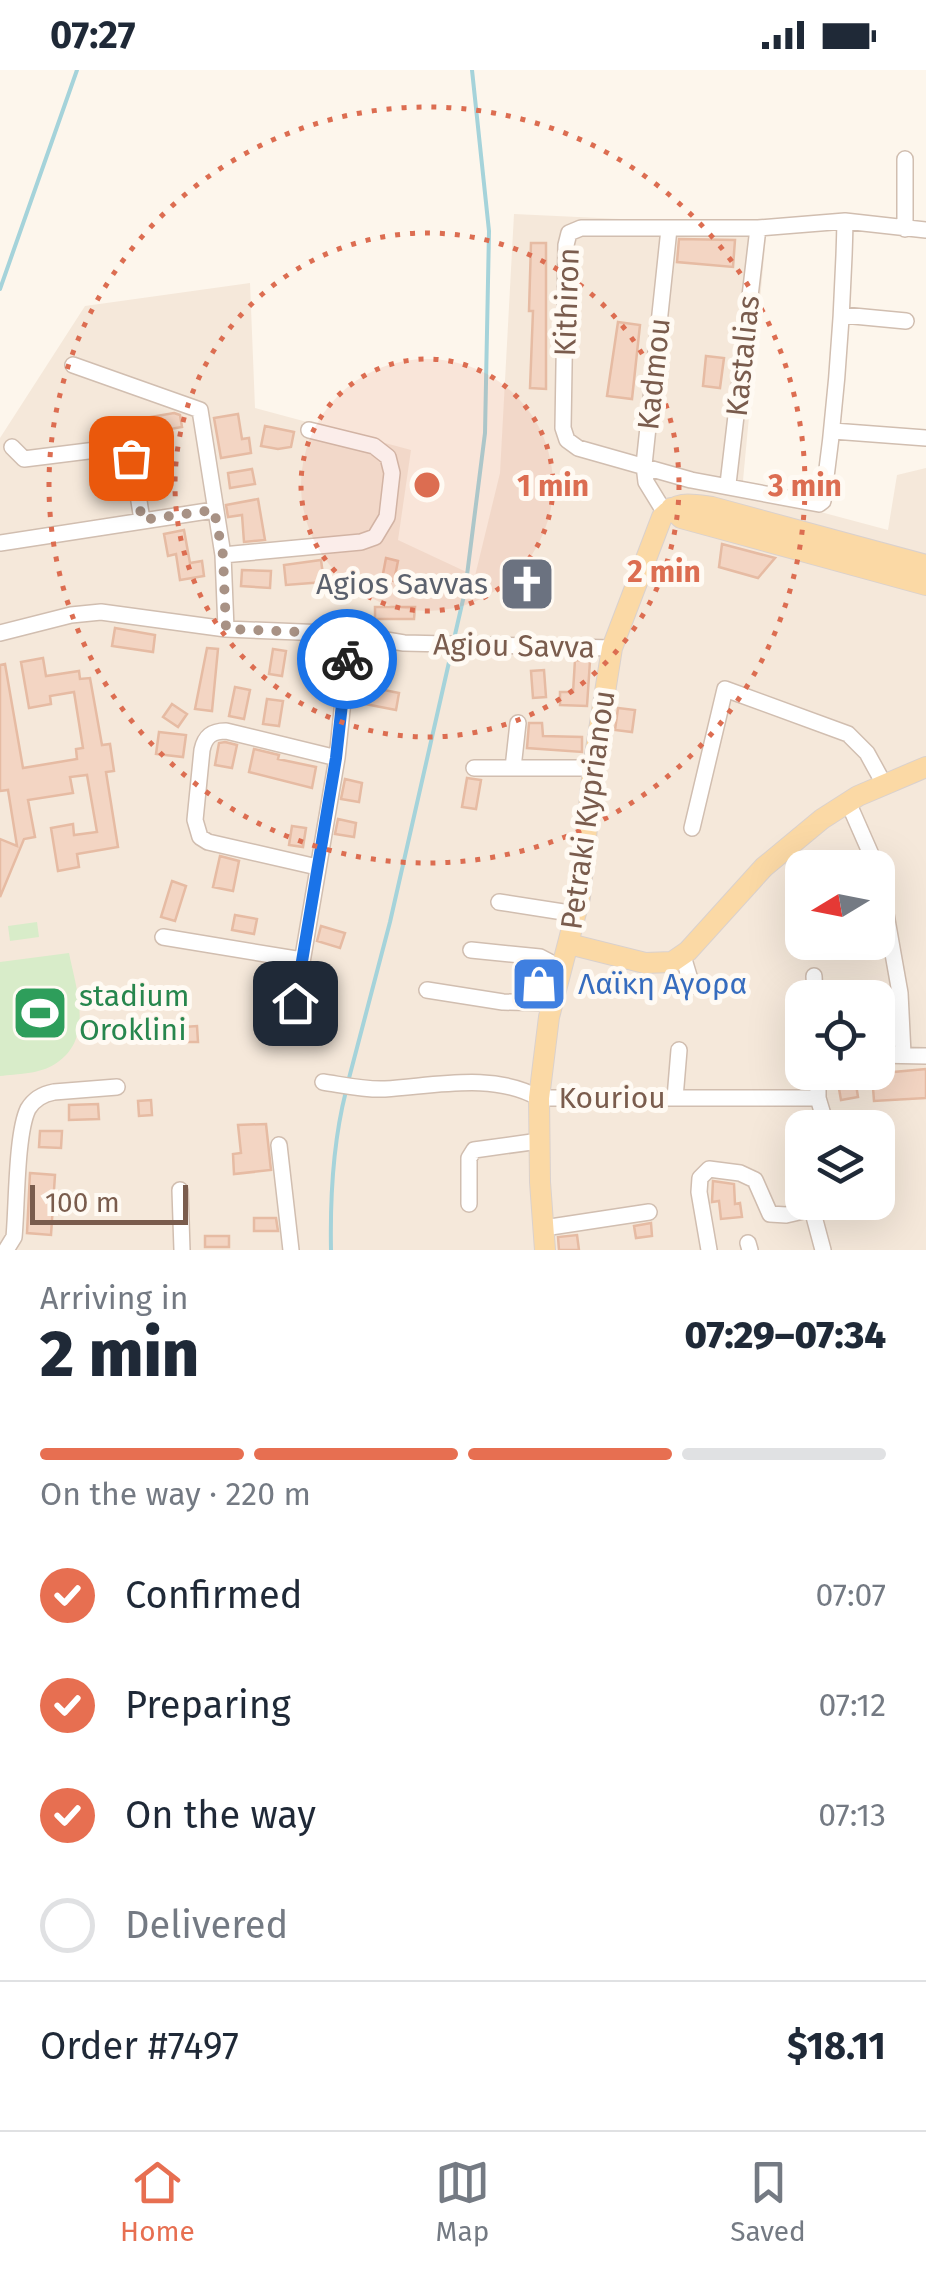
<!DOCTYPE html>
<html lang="en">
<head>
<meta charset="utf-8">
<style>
  :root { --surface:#fff; --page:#f6f6f7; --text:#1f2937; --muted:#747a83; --line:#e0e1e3; --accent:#e76f51 }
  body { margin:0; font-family:"Fira Sans",sans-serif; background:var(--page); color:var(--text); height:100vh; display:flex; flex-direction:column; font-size:38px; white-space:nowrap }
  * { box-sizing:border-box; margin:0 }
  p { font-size:32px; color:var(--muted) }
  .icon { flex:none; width:55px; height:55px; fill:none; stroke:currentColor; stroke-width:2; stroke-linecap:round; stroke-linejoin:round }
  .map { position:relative; height:1180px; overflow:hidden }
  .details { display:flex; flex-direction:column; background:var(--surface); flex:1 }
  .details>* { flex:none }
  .needle { width:65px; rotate:260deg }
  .tools { position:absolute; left:785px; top:780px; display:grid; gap:20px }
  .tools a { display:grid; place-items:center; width:110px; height:110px; border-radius:20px; background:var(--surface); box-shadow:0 10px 40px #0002; font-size:50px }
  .scale { position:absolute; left:30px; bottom:25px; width:158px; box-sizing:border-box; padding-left:10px; border:5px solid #7a5c4d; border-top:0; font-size:28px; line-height:35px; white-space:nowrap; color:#7a5c4d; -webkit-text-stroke:8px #fffaf3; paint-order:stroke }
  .pin { position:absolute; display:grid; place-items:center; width:85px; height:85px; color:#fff; margin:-42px; border-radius:20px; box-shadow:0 5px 15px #0006 }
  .courier { position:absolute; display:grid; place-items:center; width:100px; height:100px; margin:-50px; border:8px solid #1a73e8; border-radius:50%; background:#fff; color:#222; box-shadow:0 2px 12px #0007 }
  .summary em { font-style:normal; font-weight:800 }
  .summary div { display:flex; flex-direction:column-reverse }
  .summary { display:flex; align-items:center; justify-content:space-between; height:170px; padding:0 40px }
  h1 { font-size:65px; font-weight:800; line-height:75px }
  .bar { display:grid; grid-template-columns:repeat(4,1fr); gap:15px 10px; align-content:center; height:120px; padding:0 40px }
  .bar i { height:12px; border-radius:8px; background:var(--line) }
  .bar .active { background:var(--accent) }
  .bar p { grid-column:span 4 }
  .line { display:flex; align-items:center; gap:25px; padding:0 40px; border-top:2px solid var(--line) }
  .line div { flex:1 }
  ol { padding:0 40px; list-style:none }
  li { display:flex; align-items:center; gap:30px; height:110px }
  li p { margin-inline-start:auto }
  li .icon { padding:10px; border-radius:50%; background:var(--accent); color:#fff; stroke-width:4 }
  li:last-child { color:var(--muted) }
  li i { width:55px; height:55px; border:5px solid var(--line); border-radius:50% }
  .status { display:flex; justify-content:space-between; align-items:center; height:70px; padding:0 50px; background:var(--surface); direction:ltr }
  .status svg { height:28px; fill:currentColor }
  .menu { display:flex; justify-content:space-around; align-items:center; height:140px; border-top:2px solid var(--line); background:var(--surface); font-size:28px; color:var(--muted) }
  .menu a { display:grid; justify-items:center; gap:5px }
  .menu .active { color:var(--accent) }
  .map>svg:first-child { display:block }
</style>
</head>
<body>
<div class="status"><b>07:27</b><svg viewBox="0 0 49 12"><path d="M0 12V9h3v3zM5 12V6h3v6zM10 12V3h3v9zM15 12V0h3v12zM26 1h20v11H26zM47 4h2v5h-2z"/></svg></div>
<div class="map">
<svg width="926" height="1180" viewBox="0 0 926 1180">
  <rect width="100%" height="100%" fill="#fdf6ec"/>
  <path fill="#f5e8da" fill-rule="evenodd" d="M514 144 767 156 742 421 888 460 897 405 926 398V1180H0V368L85 236 250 213 255 338 411 380 398 470 475 506 500 403ZM802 798H878V872H802ZM802 928H878V1002H802ZM802 1058H878V1132H802Z"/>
  <path fill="#d8ecc9" d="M37 852 39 867 10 871 8 856Z
    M69 883C76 919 95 969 55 994 40 1004 17 1004 0 1006V892Z"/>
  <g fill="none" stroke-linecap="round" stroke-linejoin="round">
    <path stroke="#a5d3da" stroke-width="4" d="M0 219 77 0
      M454 569 465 521 485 363 489 161 472 0
      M348 1012 390 852 452 579
      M331 1180C330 1127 333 1072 346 1021"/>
  </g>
  <path fill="#f3d5c3" stroke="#e6bba3" stroke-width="2.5" d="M679 169 735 170 733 197 677 192Z
    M531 173H546V319L530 318 533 241H529Z
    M618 252 640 255 632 329 607 326Z
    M706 286 724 288 720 318 703 316Z
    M174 343 180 345 182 357 141 364 139 349Z
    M238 344 242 369 249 368 251 383 221 388 214 348Z
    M265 356 294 362 291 377 278 379 261 376Z
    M252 399 255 414 230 418 228 403Z
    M258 429 265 470 244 472 242 445 228 447 226 435Z
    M184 460 190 493 202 491 204 506 180 510 176 484 168 486 164 464Z
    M722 474 775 488 758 508 719 497Z
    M386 488 398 491 394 511 382 509Z
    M321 490 324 512 286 515 284 495Z
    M528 490 530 497 536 496 540 511 537 512 541 532 530 535 522 516 517 518 513 502 517 501 515 494Z
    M242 500 271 501 270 518 241 516Z
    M375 537H415L414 549H375Z
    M115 558 155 565 153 582 112 576Z
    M207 578 218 579 212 641 195 639Z
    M323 578 325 587 331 586 334 599 312 604 310 594 304 595 301 582Z
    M273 579 286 581 282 606 269 604Z
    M363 584 384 588 379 619 399 623 396 640 365 634 370 604 360 602Z
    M43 588 46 606 79 601 80 609 90 608 102 675 110 674 114 701 106 702 118 777 77 784 79 797 58 801 51 758 73 754 74 765 97 762 87 705 70 707 73 723 28 730 35 767 24 769 0 827V769L17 776 8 720 0 721V595L5 594 23 698 77 689 76 679 83 678 74 622 50 626 51 634 29 638 21 592Z
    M575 590 590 591 587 636 560 635V622H573Z
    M544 600 546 627 533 628 531 601Z
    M235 617 250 620 244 649 229 646Z
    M267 629 283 631 279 656 263 654Z
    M172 634 187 644 178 657 163 647Z
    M618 638 635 640 632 662 615 660Z
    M529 653H542L543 666 582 667V682L527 678Z
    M159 662 186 665 183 687 156 684Z
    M225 672 237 675 232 698 215 695 219 673Z
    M254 679 279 685 278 689 316 697 312 718 249 702Z
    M467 708 481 710 476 739 462 737Z
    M345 709 362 713 359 732 341 729Z
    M338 749 356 753 354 767 335 764Z
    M292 756 306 758 303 777 289 775Z
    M220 786 239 791 233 821 213 817Z
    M172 811 186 816 175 851 161 847Z
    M235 845 257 849 254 864 232 860Z
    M321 856 345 863 340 878 317 871Z
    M197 956 198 972H185L184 957Z
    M926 999V1028L874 1031 872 1004Z
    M836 1002H854L858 1027 841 1030Z
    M151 1030 152 1045 139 1046 138 1031Z
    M98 1034 99 1049 69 1050V1035Z
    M266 1054 271 1100 234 1104 233 1084 241 1083 238 1055Z
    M40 1061H62L61 1078 39 1077Z
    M30 1103 55 1105 51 1165 27 1163Z
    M713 1111 734 1114 735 1134 740 1133 742 1147 721 1149 719 1131 712 1132Z
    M254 1148H276L278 1161H254Z
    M651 1153 652 1166 636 1168 634 1156Z
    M577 1165 579 1180H559L558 1167Z
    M205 1166H229V1177H205Z"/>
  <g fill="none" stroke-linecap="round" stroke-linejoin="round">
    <g stroke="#d1beb0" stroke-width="18">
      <path id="minor" d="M845 151C843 245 836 337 823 431L819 434 691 410 578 378 567 370 563 358 566 175 569 163 581 158H758L845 151 926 160
        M905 159V89
        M843 245 906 251
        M73 295 200 340 223 485 226 559
        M833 361 926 368
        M12 377 24 389 112 378 124 380 133 393 142 450
        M728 414 758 158
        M665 443 646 412 644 395 669 159
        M0 473 214 440
        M223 485 361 472 375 467 387 447 392 403 388 387 374 376 309 360
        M0 563 71 545 101 542 226 559 350 564 404 573 612 578
        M474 698H593
        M513 698 518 653
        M848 732 877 798
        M692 758 725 619 848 664 867 683 884 714
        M317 797 208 772 200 767 195 750 202 680C205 666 212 661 226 661L337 688
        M878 799 900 923 903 984
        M499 832 576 844
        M163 867 302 890
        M471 880 540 887 561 898
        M683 886 692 916H717
        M814 906 815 928
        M427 920 503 932 552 933
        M295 933 337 688 350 564
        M878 985 926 986
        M818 1002V1028L827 1058
        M323 1012C343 1015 365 1020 385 1019 435 1016 493 1002 539 1028H818
        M675 1028 679 980
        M279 1075 291 1180
        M180 1120 182 1180
        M469 1134V1088L474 1080 539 1071
        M812 1139 823 1180
        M544 1158 649 1142
        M748 1173 750 1180
        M6 1180 14 1167C17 1137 16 1064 28 1039 34 1029 43 1024 54 1022L117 1017
        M709 1180 699 1122 700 1108 709 1099 740 1103 755 1110 770 1144 786 1145 812 1139"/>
    </g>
    <g stroke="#dad1cd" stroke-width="22">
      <path id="major" d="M671 438 681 448 926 515
        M569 874 645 893 672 892 688 881 764 797 822 749 858 726 926 697
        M545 1180 540 1112 539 1028 549 947 580 827 593 698 612 578 662 447C677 430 691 434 712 437L926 495"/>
    </g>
    <use href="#minor" stroke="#fff" stroke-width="15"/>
    <use href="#major" stroke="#fbd9a5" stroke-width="20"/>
  </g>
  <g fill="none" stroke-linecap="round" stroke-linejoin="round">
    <path stroke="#a89285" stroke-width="10" stroke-dasharray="0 18" d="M131 388 142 450 214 440 223 485 226 559 350 564 347 589"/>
    <path stroke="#1a73e8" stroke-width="12" d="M295 933 336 688 347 589"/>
  </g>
  <circle cx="427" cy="415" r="126" fill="#dc6d51" fill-opacity=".12"/>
  <g fill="none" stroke="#dc6d51" stroke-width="5" stroke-dasharray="5 10">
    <circle cx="427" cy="415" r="126"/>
    <circle cx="427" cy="415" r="252"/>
    <circle cx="427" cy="415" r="378"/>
  </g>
  <defs>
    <g id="church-square" transform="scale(2.875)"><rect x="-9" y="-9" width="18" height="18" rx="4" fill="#6b7280" stroke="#fffaf3"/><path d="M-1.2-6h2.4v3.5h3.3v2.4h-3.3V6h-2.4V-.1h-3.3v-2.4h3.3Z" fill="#fff"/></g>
    <g id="shop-square" transform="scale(2.875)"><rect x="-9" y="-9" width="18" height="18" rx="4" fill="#3f7fe0" stroke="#fffaf3"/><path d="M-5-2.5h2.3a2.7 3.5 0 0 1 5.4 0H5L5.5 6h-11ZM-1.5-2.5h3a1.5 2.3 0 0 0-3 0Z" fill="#fff"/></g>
    <g id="stadium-square" transform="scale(2.875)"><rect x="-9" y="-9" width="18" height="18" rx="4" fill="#2e9e5b" stroke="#fffaf3"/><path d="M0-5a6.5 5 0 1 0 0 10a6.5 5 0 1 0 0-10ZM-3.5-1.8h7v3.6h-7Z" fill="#fff"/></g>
  </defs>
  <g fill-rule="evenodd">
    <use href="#church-square" x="527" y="514"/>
    <use href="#shop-square" x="539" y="914"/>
    <use href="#stadium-square" x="40" y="943"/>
  </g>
  <g text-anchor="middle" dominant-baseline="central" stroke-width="10" stroke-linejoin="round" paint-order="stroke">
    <g font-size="30" fill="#7a5c4d" stroke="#fffaf3">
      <text transform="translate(567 232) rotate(-88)">Kithiron</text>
      <text transform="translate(743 286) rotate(-84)">Kastalias</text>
      <text transform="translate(654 304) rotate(-84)">Kadmou</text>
      <text transform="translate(514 576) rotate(1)">Agiou Savva</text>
      <text transform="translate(588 740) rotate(-82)">Petraki Kyprianou</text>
      <text x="612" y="1028">Kouriou</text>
    </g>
    <g font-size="30" fill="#5b616d" stroke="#fffaf3" text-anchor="end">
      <text x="488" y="514">Agios Savvas</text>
    </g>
    <g font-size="30" fill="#366cbe" stroke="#fffaf3" text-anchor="start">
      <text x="578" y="914">Λαϊκη Αγορα</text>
    </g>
    <g font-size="30" fill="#27864d" stroke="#fffaf3" text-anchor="start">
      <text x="79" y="926">stadium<tspan x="79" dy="34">Oroklini</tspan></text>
    </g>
  </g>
  <circle cx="427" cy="415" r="15" fill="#dc6d51" stroke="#fffaf3" stroke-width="5"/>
  <g font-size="30" text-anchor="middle" font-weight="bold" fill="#dc6d51" stroke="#fffaf3" stroke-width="10" stroke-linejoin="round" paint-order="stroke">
    <text x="553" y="426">1 min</text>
    <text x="805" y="426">3 min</text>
    <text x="664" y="512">2 min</text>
  </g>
</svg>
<div class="tools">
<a><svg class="needle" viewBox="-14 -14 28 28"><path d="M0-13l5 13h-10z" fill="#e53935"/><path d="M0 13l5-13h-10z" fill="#747a83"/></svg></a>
<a><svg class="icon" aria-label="locate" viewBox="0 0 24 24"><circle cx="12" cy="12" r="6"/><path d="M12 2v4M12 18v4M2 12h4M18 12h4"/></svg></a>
<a><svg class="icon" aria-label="layers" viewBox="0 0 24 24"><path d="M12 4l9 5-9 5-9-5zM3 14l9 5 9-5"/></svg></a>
</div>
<div class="scale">100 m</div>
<div class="pin" style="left:131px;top:388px;background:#ea580c"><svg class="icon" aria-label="bag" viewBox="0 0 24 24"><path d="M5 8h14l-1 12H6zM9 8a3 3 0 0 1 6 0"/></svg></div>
<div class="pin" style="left:295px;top:933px;background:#1f2937"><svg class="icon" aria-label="home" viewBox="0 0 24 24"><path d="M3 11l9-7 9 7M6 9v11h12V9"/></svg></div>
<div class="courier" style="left:347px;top:589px"><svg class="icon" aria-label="bike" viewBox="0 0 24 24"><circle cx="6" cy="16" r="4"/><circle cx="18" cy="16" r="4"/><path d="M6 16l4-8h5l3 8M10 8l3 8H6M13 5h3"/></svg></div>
</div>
<section class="details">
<div class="summary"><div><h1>2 min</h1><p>Arriving in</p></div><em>07:29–07:34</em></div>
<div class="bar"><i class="active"></i><i class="active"></i><i class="active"></i><i></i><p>On the way · 220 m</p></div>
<ol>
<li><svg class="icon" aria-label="check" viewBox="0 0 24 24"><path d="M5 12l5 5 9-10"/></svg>Confirmed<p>07:07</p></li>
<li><svg class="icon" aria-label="check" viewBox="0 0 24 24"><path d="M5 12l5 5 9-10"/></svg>Preparing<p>07:12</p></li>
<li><svg class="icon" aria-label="check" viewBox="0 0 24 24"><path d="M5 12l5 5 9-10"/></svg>On the way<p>07:13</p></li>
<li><i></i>Delivered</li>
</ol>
<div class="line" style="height:130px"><div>Order #7497</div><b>$18.11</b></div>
</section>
<nav class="menu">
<a class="active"><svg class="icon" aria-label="home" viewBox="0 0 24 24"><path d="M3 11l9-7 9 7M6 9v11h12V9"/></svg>Home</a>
<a><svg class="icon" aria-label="map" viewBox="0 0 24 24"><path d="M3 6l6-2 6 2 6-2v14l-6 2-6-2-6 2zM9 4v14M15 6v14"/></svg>Map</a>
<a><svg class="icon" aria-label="saved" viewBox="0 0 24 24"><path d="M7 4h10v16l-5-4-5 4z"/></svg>Saved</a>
</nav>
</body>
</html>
